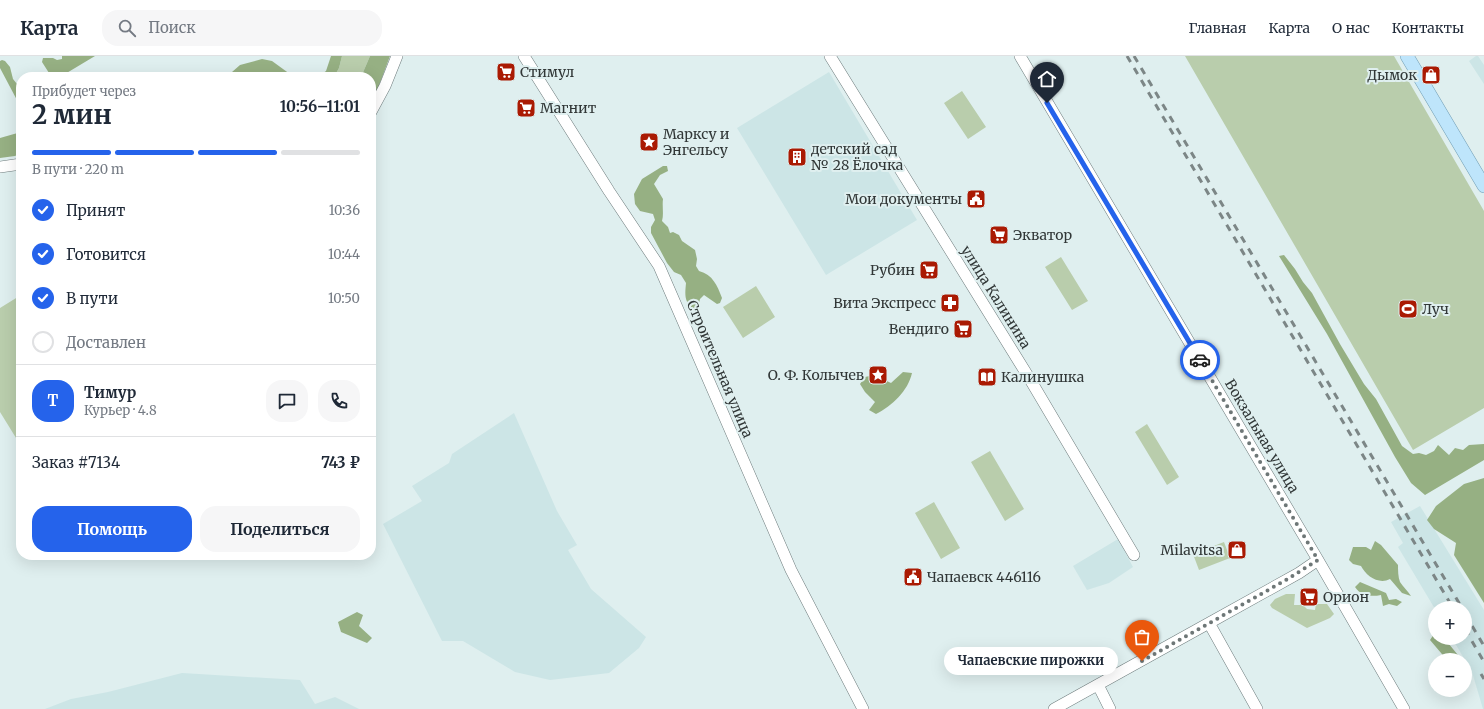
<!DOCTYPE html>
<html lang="ru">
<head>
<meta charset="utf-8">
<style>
  :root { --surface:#fff; --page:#f6f6f7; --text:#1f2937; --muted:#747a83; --line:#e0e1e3; --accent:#2563eb }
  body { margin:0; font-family:Merriweather,serif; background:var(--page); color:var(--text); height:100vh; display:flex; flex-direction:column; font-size:15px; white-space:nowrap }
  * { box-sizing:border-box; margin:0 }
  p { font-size:13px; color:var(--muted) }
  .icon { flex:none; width:22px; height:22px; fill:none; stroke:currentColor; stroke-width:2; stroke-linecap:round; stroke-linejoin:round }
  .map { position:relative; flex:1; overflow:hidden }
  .panel { position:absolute; left:16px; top:16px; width:360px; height:488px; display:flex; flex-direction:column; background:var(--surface); border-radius:16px; box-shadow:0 4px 16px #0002 }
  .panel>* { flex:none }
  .controls { position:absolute; left:1428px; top:545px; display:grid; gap:8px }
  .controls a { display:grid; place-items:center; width:44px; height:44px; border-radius:50%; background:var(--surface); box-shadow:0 4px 16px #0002; font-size:20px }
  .pin { position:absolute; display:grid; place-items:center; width:34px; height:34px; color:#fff; margin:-41px -17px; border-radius:50% 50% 50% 0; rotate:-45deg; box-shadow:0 0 4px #0007 }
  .pin .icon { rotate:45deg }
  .courier { position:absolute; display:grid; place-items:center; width:40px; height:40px; margin:-20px; border:3px solid #2563eb; border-radius:50%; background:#fff; color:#222; box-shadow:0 1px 5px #0007 }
  .bubble { position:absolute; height:28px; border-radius:14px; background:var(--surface); box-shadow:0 4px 16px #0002; font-size:13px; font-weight:700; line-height:28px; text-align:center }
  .summary em { font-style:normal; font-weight:700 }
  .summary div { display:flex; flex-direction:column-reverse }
  .summary { display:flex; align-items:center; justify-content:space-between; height:68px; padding:0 16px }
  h1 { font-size:26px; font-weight:700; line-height:30px }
  .bar { display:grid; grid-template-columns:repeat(4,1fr); gap:6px 4px; align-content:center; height:48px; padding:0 16px }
  .bar i { height:5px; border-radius:3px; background:var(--line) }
  .bar .active { background:var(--accent) }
  .bar p { grid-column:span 4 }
  .line { display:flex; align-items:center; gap:10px; padding:0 16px; border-top:1px solid var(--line) }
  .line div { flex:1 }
  .round { display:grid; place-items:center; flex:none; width:42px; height:42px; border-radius:16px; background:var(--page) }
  ol { padding:0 16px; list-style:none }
  li { display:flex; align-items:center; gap:12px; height:44px }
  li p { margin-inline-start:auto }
  li .icon { padding:4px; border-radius:50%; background:var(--accent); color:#fff; stroke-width:4 }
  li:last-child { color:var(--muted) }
  li i { width:22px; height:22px; border:2px solid var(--line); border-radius:50% }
  .button { display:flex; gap:8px; margin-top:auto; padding:8px 16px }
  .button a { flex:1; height:46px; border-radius:16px; background:var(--accent); color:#fff; font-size:16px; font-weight:700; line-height:46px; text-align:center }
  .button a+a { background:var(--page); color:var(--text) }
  header { display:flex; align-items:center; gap:24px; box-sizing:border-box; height:56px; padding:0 20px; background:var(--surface); border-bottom:1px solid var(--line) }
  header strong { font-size:19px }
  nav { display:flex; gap:22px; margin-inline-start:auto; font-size:14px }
  .search { width:280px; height:36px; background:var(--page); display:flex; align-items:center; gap:10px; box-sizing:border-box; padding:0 14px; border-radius:16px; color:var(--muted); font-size:15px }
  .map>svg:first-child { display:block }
</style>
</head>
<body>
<header>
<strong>Карта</strong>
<div class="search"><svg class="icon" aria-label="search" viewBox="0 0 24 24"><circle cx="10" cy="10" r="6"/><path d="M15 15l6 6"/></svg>Поиск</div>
<nav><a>Главная</a><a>Карта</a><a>О нас</a><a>Контакты</a></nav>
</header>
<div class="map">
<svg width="1484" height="653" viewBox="0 0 1484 653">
  <rect width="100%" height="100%" fill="#dfefef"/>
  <path fill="#cce5e6" d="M1476 0H1478L1484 9V28L1469 5Z
    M829 16 917 164 826 219 737 72Z
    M514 357 557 455 577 489 568 494 591 533 646 581 639 592 609 617 550 624 515 616 463 585H442L383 468 422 445 412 430 449 407 452 398Z
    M1420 450 1484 554V653H1483L1472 616 1452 582H1465V552H1435V553L1398 491 1403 487 1391 466Z
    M1118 483 1133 511 1109 527 1087 534 1073 510Z
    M182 617 300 624 315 648 335 641 359 653H45L71 643 108 636Z"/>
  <path fill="#b9cdac" d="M342 0H370L361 21H334L339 12Z
    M1185 0H1394L1484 155V352L1413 394Z
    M962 35 986 71 968 83 944 47Z
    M1061 201 1088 245 1072 254 1045 211Z
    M756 230 775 261 743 282 723 251Z
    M21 239V390L0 356V252Z
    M1147 368 1179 421 1167 429 1135 376Z
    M990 395 1024 453 1005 465 971 406Z
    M934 446 960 492 941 503 915 457Z
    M1224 486 1230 502 1199 514 1193 498Z
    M1286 538H1295L1294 549H1303L1307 553 1315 554 1316 548H1327L1334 558 1330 562 1307 572 1272 552 1270 549 1275 543Z"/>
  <path fill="#96b083" d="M62 0H95L60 21H41L47 20 49 17 42 6 43 2H53L57 4 62 3Z
    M331 0H342L339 12 334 21H306L319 20 326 15Z
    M370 0H390L377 35 371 41V21H361Z
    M262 3 272 5 294 21H234L232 16 240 9Z
    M2 4 5 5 10 11 13 23 21 33V45L18 46 0 12V5Z
    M21 76V97L15 100 0 102V82Z
    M663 110H667L668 115 660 119 654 128 663 143C662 151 664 158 662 165L668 171 670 177 673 176 679 179 682 185 695 194 697 203 696 210 699 215C713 219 717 229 722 242L720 247 717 248 704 239 700 243 698 252H692C684 245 685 238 686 227L681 219 674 216 667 207 651 177V171L655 164 653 158 640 155 635 148 634 138 642 123Z
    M1284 199 1295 213 1303 226 1312 237 1340 288 1364 328 1376 343 1402 390 1413 398 1419 397 1426 399 1434 395 1438 389 1449 399 1455 392 1463 394 1469 389 1484 388V404L1425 439 1411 427 1395 401 1327 278 1279 200Z
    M903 316 912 317C908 335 892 350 876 358L869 354 875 346 865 336 860 328 865 321 874 319 891 327Z
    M1484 422V547L1454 499 1456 487 1434 473 1427 464 1436 450 1464 428Z
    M1375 485 1381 489 1398 509C1398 514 1398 521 1400 526 1403 531 1408 535 1411 540L1402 537 1390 523C1379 529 1366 520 1361 510L1353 508 1349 504 1353 491H1366L1371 494Z
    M1360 526 1386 537 1389 544 1396 543 1402 546 1397 550 1389 548 1383 550 1381 539C1371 541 1361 540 1355 531Z
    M357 556 363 559 359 570 372 582 367 587 341 576 338 566Z
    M1434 578H1435V582H1444L1462 604H1447L1430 584Z"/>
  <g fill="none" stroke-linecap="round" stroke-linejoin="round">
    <g stroke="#6e7c7d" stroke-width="12">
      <path id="minor" d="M524 0 609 135 659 210 791 514 863 653
        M830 0 1031 325 1134 499
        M1020 0 1318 504 1404 653
        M371 56 385 30 397 0
        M0 111 21 108
        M1209 567 1257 653
        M1098 629 1110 653
        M1054 653 1209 567 1299 517 1318 504"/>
    </g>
    <g stroke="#719db4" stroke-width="14">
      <path id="major" d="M1407 0 1484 130"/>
    </g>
    <use href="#minor" stroke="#fff" stroke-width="11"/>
    <use href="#major" stroke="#bee5fb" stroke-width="13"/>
    <path stroke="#7c8686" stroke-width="3" stroke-dasharray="7 7" stroke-linecap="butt" d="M1127 0 1453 552
      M1134 0 1462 552
      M1465 558 1484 590
      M1465 573 1484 606
      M1481 618 1484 623"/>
  </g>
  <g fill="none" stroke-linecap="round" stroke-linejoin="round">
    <path stroke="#6e7777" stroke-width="4" stroke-dasharray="0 7.2" d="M1142 605 1286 524 1318 504 1200 304"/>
    <path stroke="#2563eb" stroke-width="5" d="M1047 47 1200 304"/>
  </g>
  <defs>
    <g id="supermarket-square" transform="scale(1)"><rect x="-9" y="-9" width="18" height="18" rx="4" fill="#aa1a03" stroke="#dfefef"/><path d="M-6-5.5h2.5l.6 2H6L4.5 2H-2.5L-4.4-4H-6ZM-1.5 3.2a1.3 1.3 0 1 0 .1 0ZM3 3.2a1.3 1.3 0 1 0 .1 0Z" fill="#fff"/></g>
    <g id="shop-square" transform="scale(1)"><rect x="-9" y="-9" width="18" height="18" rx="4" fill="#aa1a03" stroke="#dfefef"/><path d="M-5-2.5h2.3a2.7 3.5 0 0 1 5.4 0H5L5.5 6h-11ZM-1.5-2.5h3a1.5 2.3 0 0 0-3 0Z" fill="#fff"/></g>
    <g id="sight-square" transform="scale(1)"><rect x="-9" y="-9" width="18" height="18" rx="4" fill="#aa1a03" stroke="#dfefef"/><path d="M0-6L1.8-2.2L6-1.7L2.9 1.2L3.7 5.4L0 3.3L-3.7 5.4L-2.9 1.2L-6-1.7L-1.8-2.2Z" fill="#fff"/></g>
    <g id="building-square" transform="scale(1)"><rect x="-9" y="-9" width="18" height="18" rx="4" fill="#aa1a03" stroke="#dfefef"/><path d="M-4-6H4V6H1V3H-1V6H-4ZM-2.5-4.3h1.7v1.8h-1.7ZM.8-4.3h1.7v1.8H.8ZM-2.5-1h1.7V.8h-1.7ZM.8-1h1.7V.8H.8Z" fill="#fff"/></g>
    <g id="civic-square" transform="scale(1)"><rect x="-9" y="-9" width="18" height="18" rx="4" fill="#aa1a03" stroke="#dfefef"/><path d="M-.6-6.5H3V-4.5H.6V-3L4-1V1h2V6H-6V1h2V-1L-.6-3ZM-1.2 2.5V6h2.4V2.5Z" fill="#fff"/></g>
    <g id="pharmacy-square" transform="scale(1)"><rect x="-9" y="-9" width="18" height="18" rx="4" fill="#aa1a03" stroke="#dfefef"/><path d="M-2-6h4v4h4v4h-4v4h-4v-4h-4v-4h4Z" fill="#fff"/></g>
    <g id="stadium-square" transform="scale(1)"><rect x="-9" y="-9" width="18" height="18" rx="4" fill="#aa1a03" stroke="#dfefef"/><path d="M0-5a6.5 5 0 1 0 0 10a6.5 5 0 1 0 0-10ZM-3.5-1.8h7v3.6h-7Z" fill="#fff"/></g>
    <g id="library-square" transform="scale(1)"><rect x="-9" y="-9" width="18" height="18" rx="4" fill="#aa1a03" stroke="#dfefef"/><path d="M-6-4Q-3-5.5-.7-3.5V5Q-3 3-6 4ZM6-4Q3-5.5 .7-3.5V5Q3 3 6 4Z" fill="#fff"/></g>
  </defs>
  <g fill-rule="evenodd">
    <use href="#supermarket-square" x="506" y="16"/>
    <use href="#shop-square" x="1431" y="19"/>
    <use href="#supermarket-square" x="526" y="52"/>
    <use href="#sight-square" x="649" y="86"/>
    <use href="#building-square" x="797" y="101"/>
    <use href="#civic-square" x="976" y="143"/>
    <use href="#supermarket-square" x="999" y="179"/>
    <use href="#supermarket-square" x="929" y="214"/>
    <use href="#pharmacy-square" x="950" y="247"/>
    <use href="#stadium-square" x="1408" y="253"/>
    <use href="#supermarket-square" x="963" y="273"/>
    <use href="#sight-square" x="878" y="319"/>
    <use href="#library-square" x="987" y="321"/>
    <use href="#shop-square" x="1237" y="494"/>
    <use href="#civic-square" x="913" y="521"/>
    <use href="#supermarket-square" x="1309" y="541"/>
  </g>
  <g text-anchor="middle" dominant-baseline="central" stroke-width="4" stroke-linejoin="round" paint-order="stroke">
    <g font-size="14" fill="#313737" stroke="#dfefef" text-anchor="start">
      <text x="520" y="16">Стимул</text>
      <text x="1417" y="19" text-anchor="end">Дымок</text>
      <text x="540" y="52">Магнит</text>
      <text x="663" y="78">Марксу и<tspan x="663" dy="16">Энгельсу</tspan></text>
      <text x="811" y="93">детский сад<tspan x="811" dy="16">№ 28 Ёлочка</tspan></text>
      <text x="962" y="143" text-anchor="end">Мои документы</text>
      <text x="1013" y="179">Экватор</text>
      <text x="915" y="214" text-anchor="end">Рубин</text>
      <text x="936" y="247" text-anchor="end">Вита Экспресс</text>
      <text x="1422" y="253">Луч</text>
      <text x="949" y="273" text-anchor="end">Вендиго</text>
      <text x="864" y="319" text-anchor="end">О. Ф. Колычев</text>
      <text x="1001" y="321">Калинушка</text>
      <text x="1223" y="494" text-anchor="end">Milavitsa</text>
      <text x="927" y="521">Чапаевск 446116</text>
      <text x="1323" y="541">Орион</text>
    </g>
    <g font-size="14" fill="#313737" stroke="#dfefef">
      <text transform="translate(996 241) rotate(58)">улица Калинина</text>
      <text transform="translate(720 313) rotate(67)">Строительная улица</text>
      <text transform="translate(1262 380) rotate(59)">Вокзальная улица</text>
    </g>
  </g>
</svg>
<div class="controls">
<a>+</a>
<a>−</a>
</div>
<div class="pin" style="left:1142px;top:605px;background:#ea580c"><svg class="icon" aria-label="bag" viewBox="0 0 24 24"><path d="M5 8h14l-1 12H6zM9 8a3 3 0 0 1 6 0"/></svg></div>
<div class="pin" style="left:1047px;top:47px;background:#1f2937"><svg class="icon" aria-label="home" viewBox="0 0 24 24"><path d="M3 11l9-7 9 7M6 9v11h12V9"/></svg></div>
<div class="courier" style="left:1200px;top:304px"><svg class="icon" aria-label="car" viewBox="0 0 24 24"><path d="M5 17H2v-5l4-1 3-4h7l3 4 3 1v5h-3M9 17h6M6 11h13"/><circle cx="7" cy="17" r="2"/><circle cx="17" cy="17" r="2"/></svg></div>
<div class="bubble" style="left:944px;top:591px;width:174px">Чапаевские пирожки</div>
<section class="panel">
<div class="summary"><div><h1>2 мин</h1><p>Прибудет через</p></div><em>10:56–11:01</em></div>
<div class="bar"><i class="active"></i><i class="active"></i><i class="active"></i><i></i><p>В пути · 220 m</p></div>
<ol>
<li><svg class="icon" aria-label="check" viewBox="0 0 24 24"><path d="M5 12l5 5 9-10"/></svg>Принят<p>10:36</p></li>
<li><svg class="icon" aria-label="check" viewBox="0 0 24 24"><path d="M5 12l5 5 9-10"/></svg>Готовится<p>10:44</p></li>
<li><svg class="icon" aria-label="check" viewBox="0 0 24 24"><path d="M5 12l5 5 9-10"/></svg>В пути<p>10:50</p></li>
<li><i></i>Доставлен</li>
</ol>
<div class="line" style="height:72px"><b class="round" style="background:var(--accent);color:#fff">Т</b><div><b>Тимур</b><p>Курьер · 4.8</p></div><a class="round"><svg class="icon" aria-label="chat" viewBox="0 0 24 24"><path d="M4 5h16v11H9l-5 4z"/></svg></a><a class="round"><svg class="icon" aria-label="phone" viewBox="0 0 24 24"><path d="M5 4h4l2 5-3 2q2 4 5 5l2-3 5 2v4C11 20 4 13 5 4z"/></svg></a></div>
<div class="line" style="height:52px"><div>Заказ #7134</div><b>743 ₽</b></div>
<div class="button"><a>Помощь</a><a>Поделиться</a></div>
</section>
</div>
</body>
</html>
